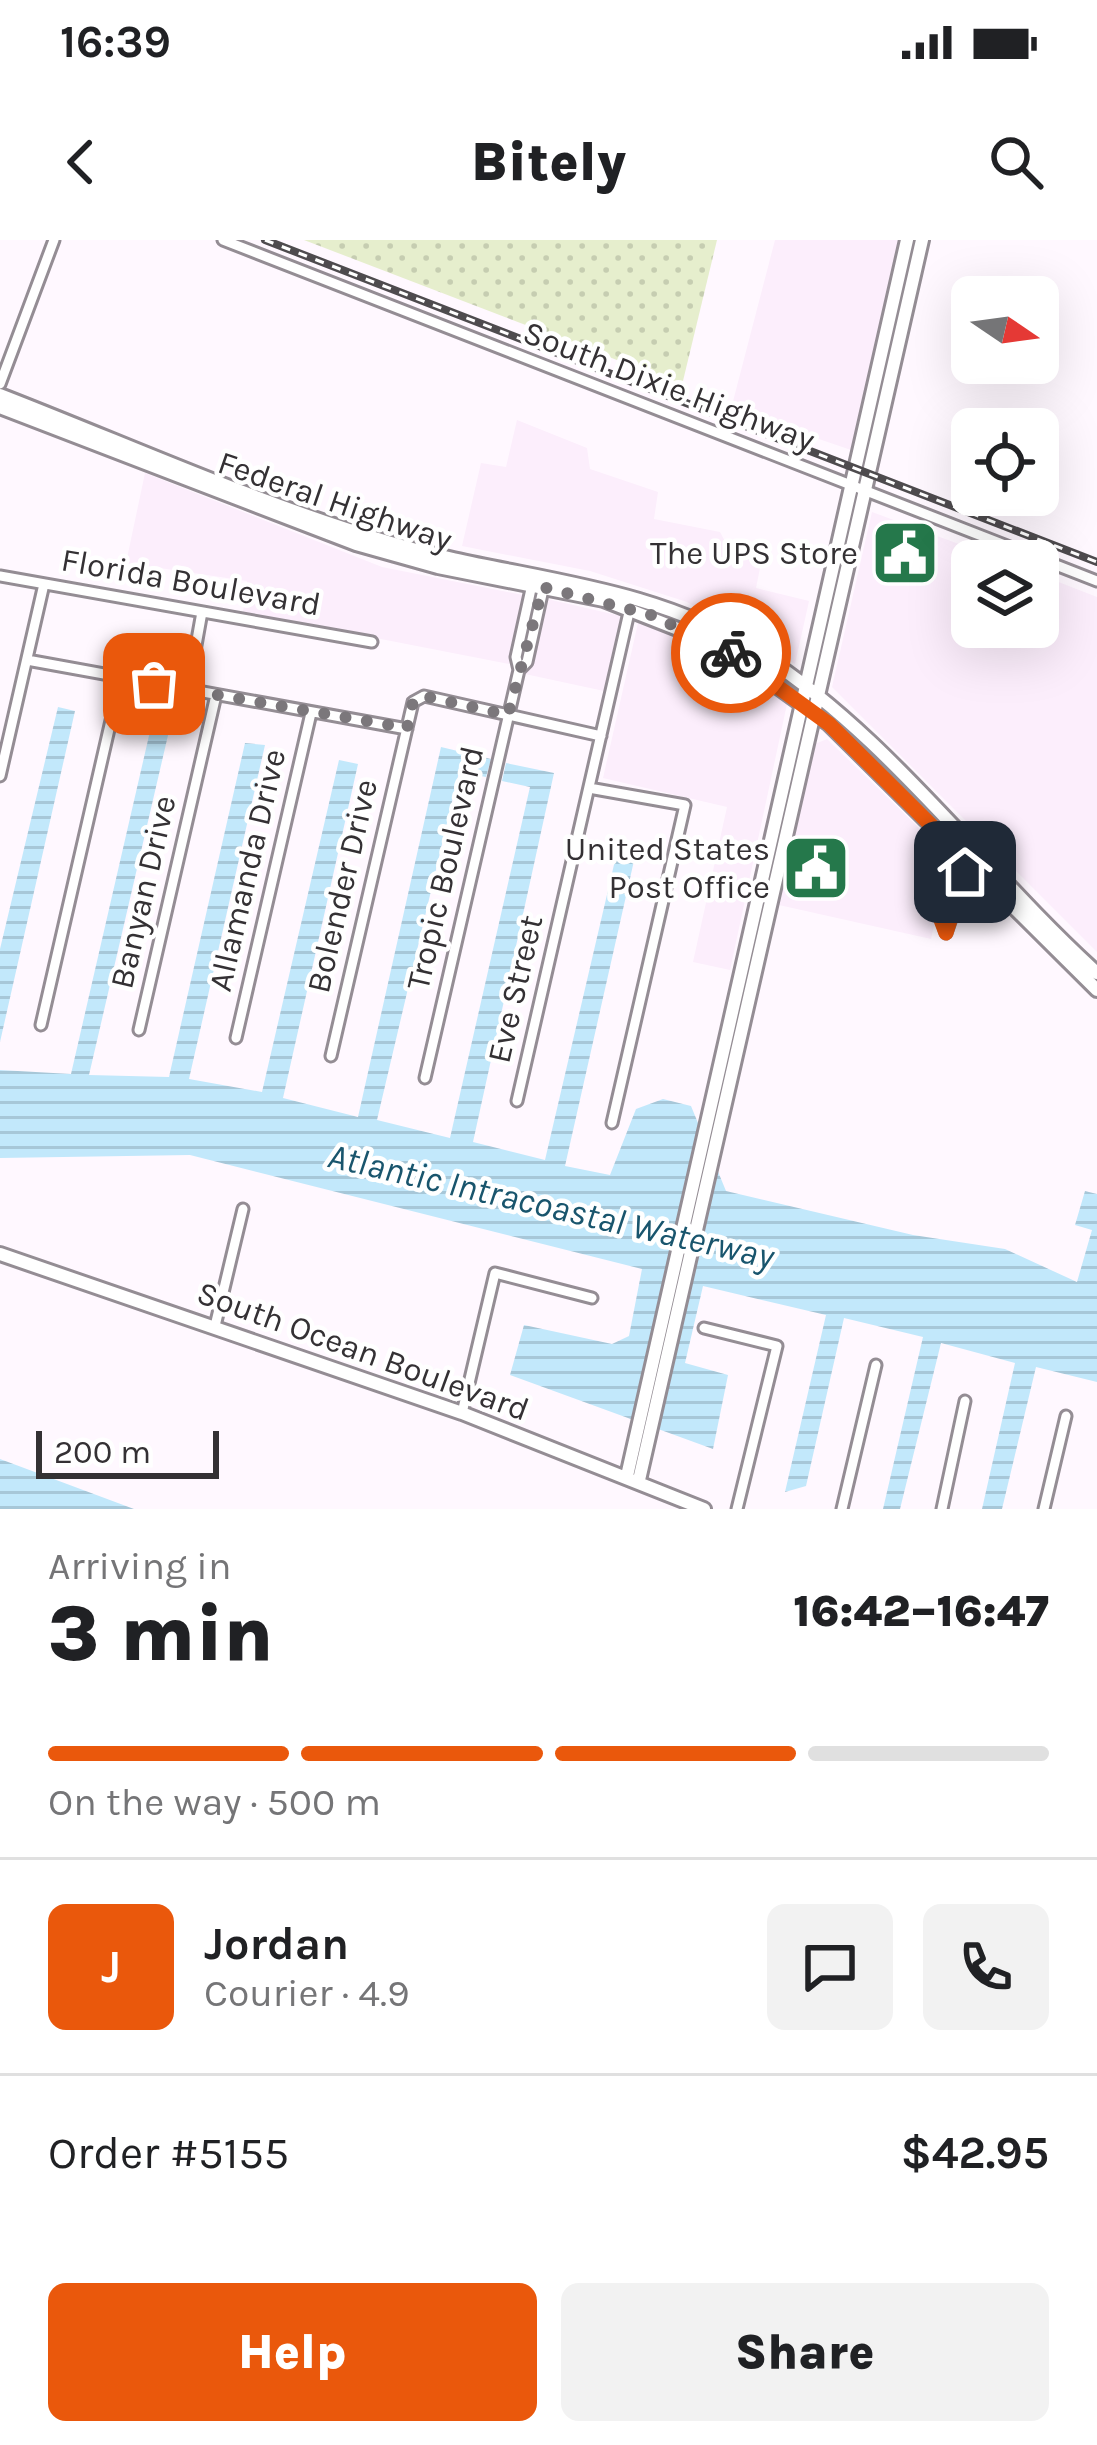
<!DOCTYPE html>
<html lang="en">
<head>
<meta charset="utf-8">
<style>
  :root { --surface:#fff; --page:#f2f2f2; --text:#202124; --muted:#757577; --line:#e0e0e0; --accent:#ea580c }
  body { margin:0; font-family:Karla,sans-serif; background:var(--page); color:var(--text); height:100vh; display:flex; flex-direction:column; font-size:45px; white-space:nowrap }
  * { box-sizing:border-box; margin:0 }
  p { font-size:39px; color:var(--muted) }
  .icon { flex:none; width:66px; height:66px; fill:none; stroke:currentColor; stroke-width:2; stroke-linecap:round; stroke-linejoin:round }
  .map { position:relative; height:1269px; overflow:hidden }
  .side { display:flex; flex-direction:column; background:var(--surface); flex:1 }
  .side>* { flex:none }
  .needle { width:78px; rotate:103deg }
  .controls { position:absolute; left:951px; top:36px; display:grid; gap:24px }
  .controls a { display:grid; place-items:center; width:108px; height:108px; border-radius:18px; background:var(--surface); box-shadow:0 12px 48px #0002; font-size:60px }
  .scale { position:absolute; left:36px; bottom:30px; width:183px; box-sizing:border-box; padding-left:12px; border:6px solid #343134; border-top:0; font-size:33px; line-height:42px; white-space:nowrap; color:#343134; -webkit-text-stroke:9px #fff; paint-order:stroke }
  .pin { position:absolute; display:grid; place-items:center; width:102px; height:102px; color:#fff; margin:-51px; border-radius:24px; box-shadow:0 6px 18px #0006 }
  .courier { position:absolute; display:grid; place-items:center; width:120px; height:120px; margin:-60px; border:9px solid #ea580c; border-radius:50%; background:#fff; color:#222; box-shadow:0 3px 15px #0007 }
  .head em { font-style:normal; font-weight:800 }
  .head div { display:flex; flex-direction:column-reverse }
  .head { display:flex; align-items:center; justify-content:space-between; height:204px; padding:0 48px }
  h1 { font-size:78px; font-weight:800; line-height:90px }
  .bar { display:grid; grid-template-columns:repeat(4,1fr); gap:18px 12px; align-content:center; height:144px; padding:0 48px }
  .bar i { height:15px; border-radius:9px; background:var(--line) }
  .bar .active { background:var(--accent) }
  .bar p { grid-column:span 4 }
  .line { display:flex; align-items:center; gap:30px; padding:0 48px; border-top:3px solid var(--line) }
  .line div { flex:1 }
  .round { display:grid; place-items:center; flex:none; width:126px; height:126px; border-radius:18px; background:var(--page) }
  .button { display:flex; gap:24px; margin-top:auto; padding:24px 48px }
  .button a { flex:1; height:138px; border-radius:18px; background:var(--accent); color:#fff; font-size:48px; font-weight:800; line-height:138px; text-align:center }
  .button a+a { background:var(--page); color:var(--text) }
  .status { display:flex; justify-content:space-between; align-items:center; height:84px; padding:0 60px; background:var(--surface); direction:ltr }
  .status svg { height:33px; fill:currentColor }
  header { display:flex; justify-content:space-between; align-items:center; height:156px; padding:0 48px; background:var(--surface); font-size:54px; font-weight:800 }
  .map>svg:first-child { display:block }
</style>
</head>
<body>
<div class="status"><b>16:39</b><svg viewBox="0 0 49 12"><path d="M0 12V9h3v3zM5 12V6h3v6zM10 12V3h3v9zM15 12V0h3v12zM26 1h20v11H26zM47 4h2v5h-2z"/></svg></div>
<header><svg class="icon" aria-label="back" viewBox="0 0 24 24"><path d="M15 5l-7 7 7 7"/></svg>Bitely<svg class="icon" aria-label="search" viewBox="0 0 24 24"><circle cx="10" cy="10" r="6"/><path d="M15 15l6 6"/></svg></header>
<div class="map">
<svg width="1097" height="1269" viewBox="0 0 1097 1269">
  <defs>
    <pattern id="park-dots" width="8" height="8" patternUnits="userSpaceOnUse" patternTransform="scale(3)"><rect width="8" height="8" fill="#e6eecd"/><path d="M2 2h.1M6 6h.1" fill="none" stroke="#c6cdb1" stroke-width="1.8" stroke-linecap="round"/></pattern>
    <pattern id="water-rules" width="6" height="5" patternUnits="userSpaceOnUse" patternTransform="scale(3)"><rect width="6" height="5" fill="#c2e8fb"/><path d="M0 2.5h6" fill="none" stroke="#a7c7d8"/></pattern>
  </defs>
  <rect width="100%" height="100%" fill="#fff8ff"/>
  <path fill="#fceefc" d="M775 0H899L851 210 731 169Z
    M517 180 587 208 590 229 658 252 654 279 720 292 727 305 750 309 761 323 756 348 809 361 795 424 687 362 590 331 462 306 481 223 506 227Z
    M145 233 382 327 523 355 509 424 243 372 247 341 126 323Z
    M872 272 1005 321H972V387H1038V334L1097 357V712L832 447Z
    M547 359 621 376 604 451 525 434Z
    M638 383 701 407 787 464 730 730 693 722 727 567 603 538Z
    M827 499 949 617 931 699 779 665 815 504Z"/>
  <path fill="url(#park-dots)" d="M304 0H717L682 145Z"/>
  <path fill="url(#water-rules)" d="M58 467 75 471 0 802V709Z
    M151 487 169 491 89 835 169 837 245 503 265 505 189 839 262 852 339 520 358 524 283 858 358 877 441 507 491 519 486 537 459 532 377 880 450 898 530 547 502 541 506 523 554 533 473 902 545 920 620 599 638 603 565 926 610 935 636 869 663 859 691 866 726 951 913 995 1005 1009 1077 1042 1092 990 1075 985 1085 951 1097 954V1142L1036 1127 1002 1269H982L1015 1123 941 1103 900 1269H883L923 1097 844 1078 806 1246 785 1252 826 1075 703 1046 685 1123 728 1135 713 1209 510 1135 524 1085 612 1104 629 1096 642 1029 190 915 0 918V830L71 834Z
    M0 1219 134 1269H0Z"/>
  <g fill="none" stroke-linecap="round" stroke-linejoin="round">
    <g stroke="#948d94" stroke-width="15">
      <path id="minor" d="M223 0 1097 341
        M0 144 54 0
        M0 336 372 402
        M27 420 407 489
        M519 430 527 422 544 345
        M188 450 202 372
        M0 536 44 344
        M589 548 685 565 612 883
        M946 693C937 671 949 636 961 615L978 612
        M946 693 972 619
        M41 785 121 437
        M139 790 216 455
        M236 798 311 473
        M331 816 413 462 424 456 601 496
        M425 838 519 430 516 417 533 340
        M517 861 630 368
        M215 1086 243 969
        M704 1088 777 1106 737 1269
        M462 1173 495 1033 592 1058
        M842 1269 876 1125
        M942 1269 965 1161
        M1044 1269 1066 1176"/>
    </g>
    <g stroke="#948d94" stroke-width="18">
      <path id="major" d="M0 155C129 205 258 264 391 303 514 340 641 340 754 410 887 493 982 629 1097 733
        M0 167 356 304 438 327 604 360 721 406 829 484 1097 750
        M0 1014 462 1173 704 1269
        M627 1236 907 0
        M639 1240 922 0"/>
    </g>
    <use href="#minor" stroke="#fff" stroke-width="9"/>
    <use href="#major" stroke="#fff" stroke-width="12"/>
    <g stroke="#4e4b4e" stroke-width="8">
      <path id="rail" d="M265 0 1097 322"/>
    </g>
    <use href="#rail" stroke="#fff" stroke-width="3" stroke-dasharray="9" stroke-linecap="butt"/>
  </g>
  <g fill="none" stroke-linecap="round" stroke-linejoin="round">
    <path stroke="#7b777b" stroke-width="12" stroke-dasharray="0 21.6" d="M154 444 407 488 413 462 424 456 508 475 543 347 651 375 731 413"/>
    <path stroke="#ea580c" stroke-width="15" d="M731 413 829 484 961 615 941 680 946 693 965 632"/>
  </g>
  <defs>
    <g id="civic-square" transform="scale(3.45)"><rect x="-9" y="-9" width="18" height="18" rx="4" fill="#25784b" stroke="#fff"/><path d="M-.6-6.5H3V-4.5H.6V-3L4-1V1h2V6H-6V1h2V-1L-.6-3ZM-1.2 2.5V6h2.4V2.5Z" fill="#fff"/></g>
  </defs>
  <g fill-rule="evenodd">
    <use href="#civic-square" x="905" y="313"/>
    <use href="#civic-square" x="816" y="628"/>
  </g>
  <g text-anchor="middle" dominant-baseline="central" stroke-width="9" stroke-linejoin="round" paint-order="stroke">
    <g font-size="33" fill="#343134" stroke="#fff">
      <text transform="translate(669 146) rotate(21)">South Dixie Highway</text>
      <text transform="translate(335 261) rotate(19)">Federal Highway</text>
      <text transform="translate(191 342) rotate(10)">Florida Boulevard</text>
      <text transform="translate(445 628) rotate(-77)">Tropic Boulevard</text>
      <text transform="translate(247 630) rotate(-77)">Allamanda Drive</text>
      <text transform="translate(342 646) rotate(-77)">Bolender Drive</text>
      <text transform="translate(143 652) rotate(-77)">Banyan Drive</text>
      <text transform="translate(515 749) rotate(-77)">Eve Street</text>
      <text transform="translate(363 1111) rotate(20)">South Ocean Boulevard</text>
    </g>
    <g font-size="33" fill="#343134" stroke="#fff" text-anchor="end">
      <text x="858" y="313">The UPS Store</text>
      <text x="770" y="609">United States<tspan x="770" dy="38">Post Office</tspan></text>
    </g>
    <g font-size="36" font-style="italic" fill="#19556d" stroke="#fff">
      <text transform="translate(551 966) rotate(13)">Atlantic Intracoastal Waterway</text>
    </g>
  </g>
</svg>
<div class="controls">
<a><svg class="needle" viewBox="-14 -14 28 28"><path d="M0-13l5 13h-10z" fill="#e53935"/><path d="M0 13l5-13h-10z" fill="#757577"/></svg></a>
<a><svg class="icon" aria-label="locate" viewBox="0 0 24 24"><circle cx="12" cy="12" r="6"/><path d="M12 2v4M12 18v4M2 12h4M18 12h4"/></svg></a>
<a><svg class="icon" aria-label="layers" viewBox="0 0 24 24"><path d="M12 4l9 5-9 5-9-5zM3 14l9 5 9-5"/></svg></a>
</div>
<div class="scale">200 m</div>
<div class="pin" style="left:154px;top:444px;background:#ea580c"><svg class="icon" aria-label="bag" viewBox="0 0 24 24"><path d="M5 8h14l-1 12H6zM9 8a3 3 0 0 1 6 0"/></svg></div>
<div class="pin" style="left:965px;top:632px;background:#1f2937"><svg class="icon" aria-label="home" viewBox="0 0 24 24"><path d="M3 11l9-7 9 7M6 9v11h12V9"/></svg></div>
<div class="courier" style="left:731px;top:413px"><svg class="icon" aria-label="bike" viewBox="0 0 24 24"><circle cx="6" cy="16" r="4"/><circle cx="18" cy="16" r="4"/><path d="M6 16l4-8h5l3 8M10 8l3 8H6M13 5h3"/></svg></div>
</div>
<section class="side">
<div class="head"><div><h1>3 min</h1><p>Arriving in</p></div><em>16:42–16:47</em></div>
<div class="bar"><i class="active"></i><i class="active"></i><i class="active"></i><i></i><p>On the way · 500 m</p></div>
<div class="line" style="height:216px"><b class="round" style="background:var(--accent);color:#fff">J</b><div><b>Jordan</b><p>Courier · 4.9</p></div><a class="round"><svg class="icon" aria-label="chat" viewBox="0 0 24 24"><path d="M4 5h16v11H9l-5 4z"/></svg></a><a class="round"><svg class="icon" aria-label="phone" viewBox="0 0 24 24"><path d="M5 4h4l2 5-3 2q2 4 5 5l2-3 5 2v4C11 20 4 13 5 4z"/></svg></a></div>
<div class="line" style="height:156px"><div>Order #5155</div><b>$42.95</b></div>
<div class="button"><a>Help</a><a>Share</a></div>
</section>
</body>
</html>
